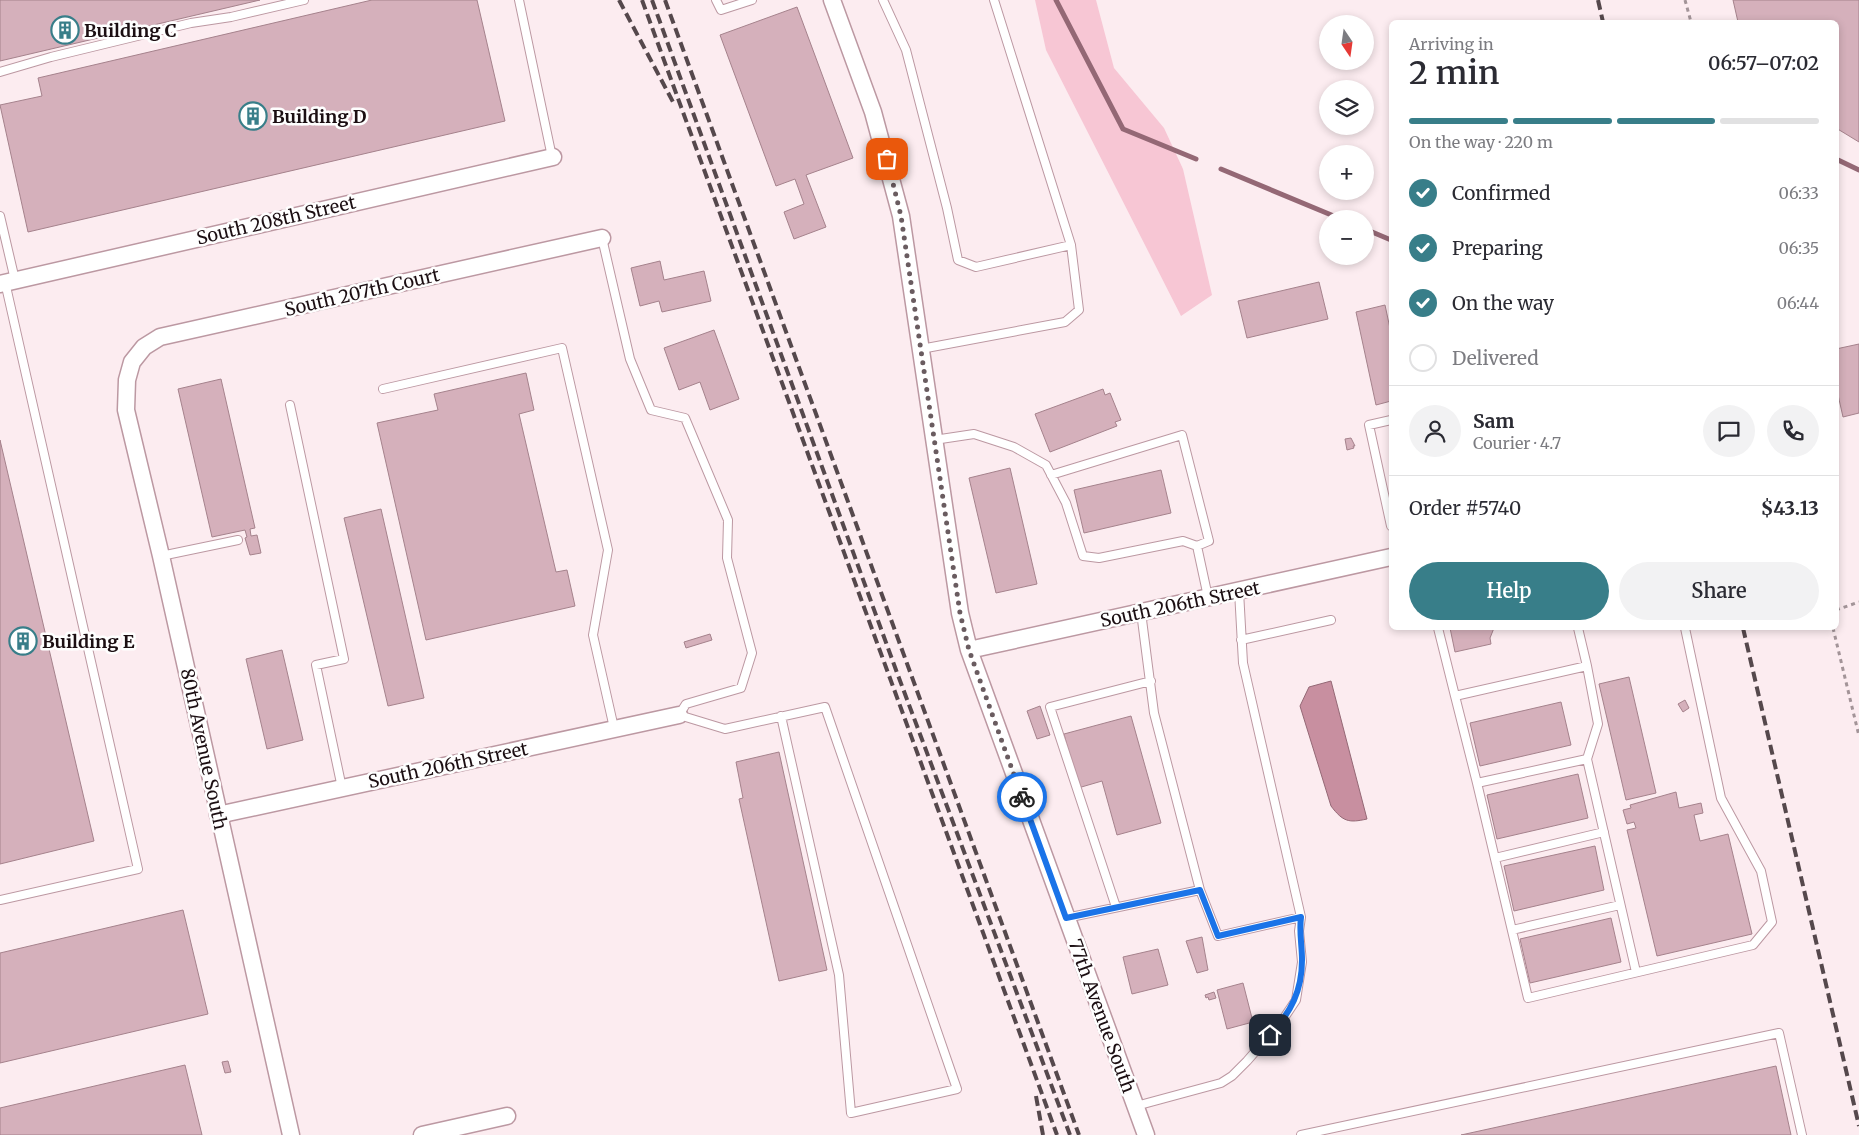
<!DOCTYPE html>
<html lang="en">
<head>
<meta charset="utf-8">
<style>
  :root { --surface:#fff; --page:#f2f2f3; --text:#2b2b33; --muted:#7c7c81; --line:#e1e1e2; --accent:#387e89 }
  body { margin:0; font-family:Merriweather,serif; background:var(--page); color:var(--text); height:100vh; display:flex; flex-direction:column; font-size:19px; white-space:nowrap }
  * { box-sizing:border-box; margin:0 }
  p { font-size:16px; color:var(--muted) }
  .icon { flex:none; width:28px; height:28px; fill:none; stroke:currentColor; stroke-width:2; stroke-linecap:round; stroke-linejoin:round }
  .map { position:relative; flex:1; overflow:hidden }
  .sheet { position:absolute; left:1389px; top:20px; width:450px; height:610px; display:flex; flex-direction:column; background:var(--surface); border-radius:8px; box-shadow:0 2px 8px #0003 }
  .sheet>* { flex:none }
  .needle { width:32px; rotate:167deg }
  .tools { position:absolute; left:1319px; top:15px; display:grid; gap:10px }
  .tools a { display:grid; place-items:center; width:55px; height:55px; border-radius:50%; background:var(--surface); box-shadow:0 2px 8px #0003; font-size:25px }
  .pin { position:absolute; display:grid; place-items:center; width:42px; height:42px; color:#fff; margin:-21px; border-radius:10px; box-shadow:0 2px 8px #0006 }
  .courier { position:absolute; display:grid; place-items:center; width:50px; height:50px; margin:-25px; border:4px solid #1a73e8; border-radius:50%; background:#fff; color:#222; box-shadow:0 1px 6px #0007 }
  .overview em { font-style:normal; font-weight:600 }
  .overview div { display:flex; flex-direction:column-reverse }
  .overview { display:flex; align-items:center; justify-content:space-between; height:85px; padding:0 20px }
  h1 { font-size:32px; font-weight:600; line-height:38px }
  .bar { display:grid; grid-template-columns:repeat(4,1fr); gap:8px 5px; align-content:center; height:60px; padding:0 20px }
  .bar i { height:6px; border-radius:4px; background:var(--line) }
  .bar .selected { background:var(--accent) }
  .bar p { grid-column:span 4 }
  .line { display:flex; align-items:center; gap:12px; padding:0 20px; border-top:1px solid var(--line) }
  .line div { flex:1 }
  .round { display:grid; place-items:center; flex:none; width:52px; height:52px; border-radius:26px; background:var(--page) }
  ol { padding:0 20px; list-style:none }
  li { display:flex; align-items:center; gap:15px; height:55px }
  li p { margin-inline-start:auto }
  li .icon { padding:5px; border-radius:50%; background:var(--accent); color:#fff; stroke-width:4 }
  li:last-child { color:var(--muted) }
  li i { width:28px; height:28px; border:2px solid var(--line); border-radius:50% }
  .action { display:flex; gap:10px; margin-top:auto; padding:10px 20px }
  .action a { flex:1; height:58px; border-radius:30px; background:var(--accent); color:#fff; font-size:20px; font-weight:600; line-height:58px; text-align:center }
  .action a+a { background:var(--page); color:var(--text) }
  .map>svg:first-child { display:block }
</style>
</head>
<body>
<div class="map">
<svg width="1859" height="1135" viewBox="0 0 1859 1135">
  <rect width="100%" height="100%" fill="#fcecf0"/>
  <path fill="#f7c6d4" d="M1035 0H1096L1114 68 1164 128 1183 169 1212 295 1181 316 1046 50Z"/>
  <path fill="#c88fa0" stroke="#946875" d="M1331 681 1367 819C1349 823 1343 822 1331 806L1300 706 1309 687Z"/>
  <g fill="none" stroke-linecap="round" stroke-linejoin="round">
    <path stroke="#946875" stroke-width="5" d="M1056 0 1123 129 1196 159
      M1836 159 1859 170
      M1221 169 1341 219
      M1365 229 1391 240"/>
  </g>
  <path fill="#d5b0bb" stroke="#a5828c" d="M0 0H260L0 61Z
    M372 0H477L505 121 28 232 0 105 42 96 38 78Z
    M1733 0H1859V142L1836 128V22H1738Z
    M797 7 853 158 806 175 826 227 794 239 784 212 804 204 795 179 776 186 720 35Z
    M660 261 664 280 704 271 711 301 662 312 659 301 640 306 631 268Z
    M1319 282 1328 319 1247 338 1238 301Z
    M1385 305 1391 333V401L1376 405 1356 312Z
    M714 330 739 399 710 410 700 382 679 390 664 348Z
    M1859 344V413L1843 417 1836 386V349Z
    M526 373 534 410 519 414 556 572 567 570 575 606 426 640 377 423 438 410 434 394Z
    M221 379 255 528 250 529 251 536 257 535 261 553 250 555 245 538 247 537 245 530 212 537 178 389Z
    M1103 389 1105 395 1110 393 1121 420 1115 422 1117 426 1050 452 1035 414Z
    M1351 438 1355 446H1353L1354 448 1347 450 1345 439Z
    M0 440 94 841 0 864Z
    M1010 468 1037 584 996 593 969 478Z
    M1161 470 1171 513 1084 533 1074 490Z
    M381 509 424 698 388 706 344 518Z
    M1450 628H1494L1490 638 1491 644 1455 652Z
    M710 634 712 640 686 648 684 642Z
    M282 650 303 740 267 749 246 659Z
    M1629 677 1656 793 1626 800 1599 684Z
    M1685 700 1689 708 1683 712 1678 704Z
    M1561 702 1571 745 1480 766 1470 723Z
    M1040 706 1050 735 1037 739 1027 711Z
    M1131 716 1161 823 1117 835 1102 781 1078 788 1064 734Z
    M779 752 827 970 779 981 739 799 743 798 736 762Z
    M1578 774 1588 818 1497 839 1487 795Z
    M1676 792 1679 808 1701 803 1703 813 1694 815 1700 841 1728 834 1752 934 1657 956 1627 830 1636 828 1634 822 1627 824 1623 810 1631 808 1630 805Z
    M1595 846 1604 890 1514 911 1504 866Z
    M183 910 208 1014 0 1063V953Z
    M1611 918 1621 962 1530 983 1520 939Z
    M1202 937 1208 970 1197 973 1186 941Z
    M1158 949 1168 985 1132 994 1123 957Z
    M1243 983 1253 1022 1227 1029 1217 990Z
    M1214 992 1216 998 1209 1000 1208 997 1206 998 1205 995Z
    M228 1061 231 1072 225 1073 222 1062Z
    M185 1065 202 1135H0V1108Z
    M1776 1066 1791 1135H1461Z"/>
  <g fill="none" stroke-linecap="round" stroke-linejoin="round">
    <g stroke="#bc98a2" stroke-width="10">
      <path id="lane" d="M519 0 552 157
        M716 0 721 10 752 0
        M883 0 906 50 947 208 958 260 976 267 1071 245
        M0 72 51 57 191 23 231 17 304 0
        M0 216 15 280
        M602 238 630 359 651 410 685 418 728 520 727 558 752 653 741 688 686 704 679 715 725 729 825 707 957 1089 851 1113 839 975 781 716
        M921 349 1065 322 1079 310 1071 245 994 0
        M383 389 562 348 608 550 593 635 614 728
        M290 405 344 659 316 665 342 788
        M1391 420 1369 425 1391 526
        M934 440 974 434 1014 447 1046 465 1066 503 1083 556 1099 558 1183 541 1197 546 1209 541 1182 435 1051 475
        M1197 546 1208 597
        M161 556 238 540
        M1438 628 1455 696 1587 666 1578 628
        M1241 640 1331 620
        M1455 696 1477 783 1587 759 1598 724 1587 666
        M1587 759 1636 972
        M1477 783 1528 998 1753 945 1772 922 1761 871 1721 798 1685 628
        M1495 858 1604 832
        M1200 890 1218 936 1301 917 1243 663 1239 591
        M0 900 138 869 5 282
        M1116 907 1050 707 1151 681
        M1066 918 1200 890 1154 713 1141 612
        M1512 930 1620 905
        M1136 1106 1221 1083 1232 1076 1247 1061 1282 1021 1296 1000 1302 962 1299 931 1301 917
        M1301 1135 1779 1033 1802 1135"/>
    </g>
    <g stroke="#bc98a2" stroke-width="19">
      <path id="street" d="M832 0 873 112 901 216 960 613 969 650 1146 1135
        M0 284 553 157
        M969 650 1391 557
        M218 815 679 715
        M291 1135 161 556 126 410 127 380 132 362 144 347 160 337 602 238
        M422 1135 507 1116"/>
    </g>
    <path stroke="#a39498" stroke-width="3" stroke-dasharray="4 4" stroke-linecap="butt" d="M1685 0 1691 22
      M1836 610 1859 602
      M1833 628 1859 736"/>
    <use href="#lane" stroke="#fff" stroke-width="8"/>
    <use href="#street" stroke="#fff" stroke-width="16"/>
    <path stroke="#55484c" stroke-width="4" stroke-dasharray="10 5" stroke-linecap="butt" d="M619 0 673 102
      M642 0 1057 1135
      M652 0 896 670 1070 1135
      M665 0 1079 1135
      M1598 0 1603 22
      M1743 628 1859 1126
      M1036 1096 1043 1135"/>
  </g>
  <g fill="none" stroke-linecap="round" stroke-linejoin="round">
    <path stroke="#6a5c60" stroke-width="5" stroke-dasharray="0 9" d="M887 159 901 216 960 613 969 650 1022 797"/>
    <path stroke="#1a73e8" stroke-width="6" d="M1022 797 1066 918 1200 890 1218 936 1301 917C1299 932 1302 945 1302 960 1302 991 1291 1012 1270 1035"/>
  </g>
  <defs>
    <g id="building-ring" transform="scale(1.4375)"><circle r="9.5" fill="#fefefe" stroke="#387e89" stroke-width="1.5"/><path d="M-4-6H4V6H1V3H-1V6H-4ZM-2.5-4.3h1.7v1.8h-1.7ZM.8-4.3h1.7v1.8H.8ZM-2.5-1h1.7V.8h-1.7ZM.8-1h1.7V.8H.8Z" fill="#387e89"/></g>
  </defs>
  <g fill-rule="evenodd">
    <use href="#building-ring" x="65" y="30"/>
    <use href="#building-ring" x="253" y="116"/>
    <use href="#building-ring" x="23" y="641"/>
  </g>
  <g text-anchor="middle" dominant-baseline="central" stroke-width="5" stroke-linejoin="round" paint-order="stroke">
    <g font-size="18" font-weight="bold" fill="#1b0e12" stroke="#fefefe" text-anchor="start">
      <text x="84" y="30">Building C</text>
      <text x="272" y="116">Building D</text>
      <text x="42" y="641">Building E</text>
    </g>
    <g font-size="18" fill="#1b0e12" stroke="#fefefe">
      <text transform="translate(276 220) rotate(-13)">South 208th Street</text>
      <text transform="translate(362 292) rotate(-13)">South 207th Court</text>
      <text transform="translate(1180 604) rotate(-12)">South 206th Street</text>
      <text transform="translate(204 749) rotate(78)">80th Avenue South</text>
      <text transform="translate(448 765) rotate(-12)">South 206th Street</text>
      <text transform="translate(1102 1016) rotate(70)">77th Avenue South</text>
    </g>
  </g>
</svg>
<div class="tools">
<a><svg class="needle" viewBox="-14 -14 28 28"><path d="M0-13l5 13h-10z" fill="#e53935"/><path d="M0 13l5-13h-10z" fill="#7c7c81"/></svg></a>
<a><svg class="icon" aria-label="layers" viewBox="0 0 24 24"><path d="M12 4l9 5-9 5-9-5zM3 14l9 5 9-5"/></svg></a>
<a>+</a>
<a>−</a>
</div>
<div class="pin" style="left:887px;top:159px;background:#ea580c"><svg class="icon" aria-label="bag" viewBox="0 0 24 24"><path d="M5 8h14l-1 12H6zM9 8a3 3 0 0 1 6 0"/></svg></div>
<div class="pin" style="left:1270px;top:1035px;background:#1f2937"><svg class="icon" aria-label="home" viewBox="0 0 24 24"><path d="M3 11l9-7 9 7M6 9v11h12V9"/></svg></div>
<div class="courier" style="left:1022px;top:797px"><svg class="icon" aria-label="bike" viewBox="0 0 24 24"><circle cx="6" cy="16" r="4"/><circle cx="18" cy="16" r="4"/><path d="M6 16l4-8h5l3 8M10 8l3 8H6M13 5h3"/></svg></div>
<section class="sheet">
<div class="overview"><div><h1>2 min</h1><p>Arriving in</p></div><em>06:57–07:02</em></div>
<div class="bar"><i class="selected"></i><i class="selected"></i><i class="selected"></i><i></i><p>On the way · 220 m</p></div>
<ol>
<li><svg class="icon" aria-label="check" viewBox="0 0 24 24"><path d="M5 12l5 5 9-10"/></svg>Confirmed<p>06:33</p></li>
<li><svg class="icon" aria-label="check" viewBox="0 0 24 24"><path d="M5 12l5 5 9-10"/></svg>Preparing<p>06:35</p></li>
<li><svg class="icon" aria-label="check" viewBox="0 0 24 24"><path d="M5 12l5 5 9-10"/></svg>On the way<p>06:44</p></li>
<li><i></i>Delivered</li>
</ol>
<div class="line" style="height:90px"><a class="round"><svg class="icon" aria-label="person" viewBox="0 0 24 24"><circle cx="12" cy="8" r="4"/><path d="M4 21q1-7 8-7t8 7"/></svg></a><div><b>Sam</b><p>Courier · 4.7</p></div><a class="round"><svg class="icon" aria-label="chat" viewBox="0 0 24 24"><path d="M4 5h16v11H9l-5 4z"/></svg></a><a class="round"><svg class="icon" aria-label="phone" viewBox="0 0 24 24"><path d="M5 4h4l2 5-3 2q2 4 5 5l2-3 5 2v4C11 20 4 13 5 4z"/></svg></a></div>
<div class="line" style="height:65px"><div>Order #5740</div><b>$43.13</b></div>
<div class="action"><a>Help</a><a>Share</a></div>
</section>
</div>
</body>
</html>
